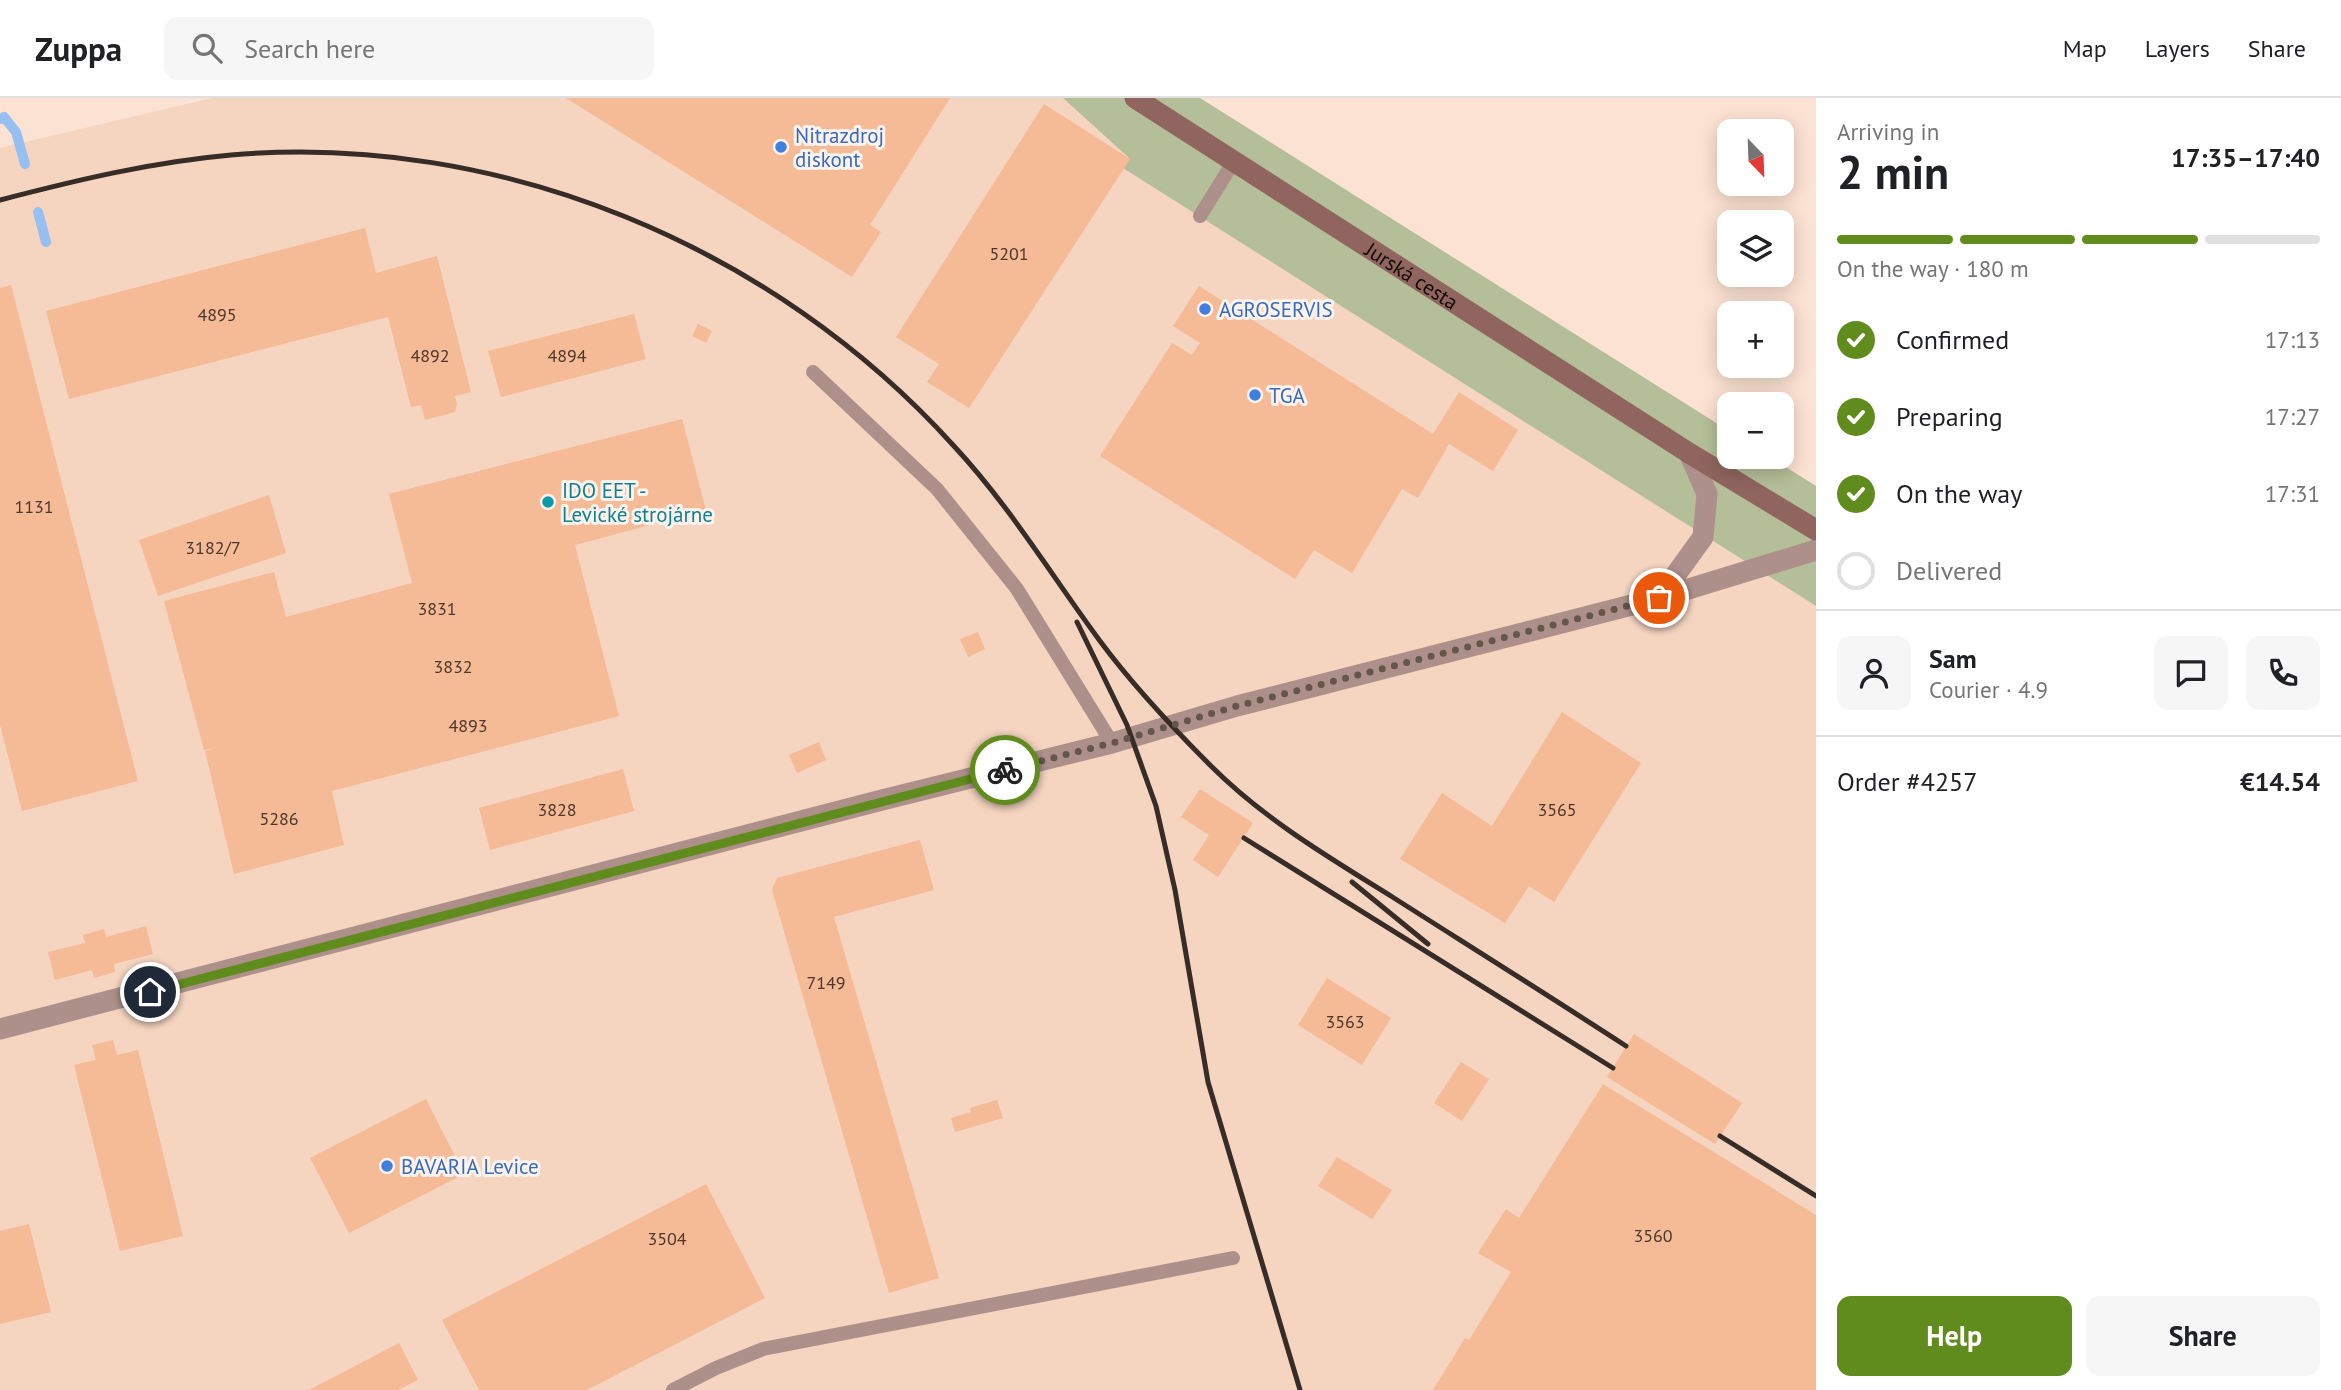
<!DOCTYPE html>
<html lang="en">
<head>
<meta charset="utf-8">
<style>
  :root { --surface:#fff; --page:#f6f6f6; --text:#202124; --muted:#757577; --line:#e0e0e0; --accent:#608c1d }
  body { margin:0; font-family:"PT Sans",sans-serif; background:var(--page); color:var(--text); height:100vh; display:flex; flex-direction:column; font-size:26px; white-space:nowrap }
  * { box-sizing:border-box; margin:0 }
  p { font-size:23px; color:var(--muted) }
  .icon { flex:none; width:38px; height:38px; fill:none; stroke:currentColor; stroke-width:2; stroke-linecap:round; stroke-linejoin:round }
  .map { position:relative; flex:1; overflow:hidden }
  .details { display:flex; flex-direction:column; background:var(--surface); width:525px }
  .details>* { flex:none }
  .needle { width:46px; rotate:157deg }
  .controls { position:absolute; left:1717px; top:21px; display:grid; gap:14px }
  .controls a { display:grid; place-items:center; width:77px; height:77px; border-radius:14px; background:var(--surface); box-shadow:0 4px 18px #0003; font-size:35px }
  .pin { position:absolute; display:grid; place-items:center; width:60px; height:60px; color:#fff; margin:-30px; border:4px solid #fff; border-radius:50%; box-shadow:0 2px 7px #0007 }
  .courier { position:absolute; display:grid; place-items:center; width:70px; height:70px; margin:-35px; border:5px solid #608c1d; border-radius:50%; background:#fff; color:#222; box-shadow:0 2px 9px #0007 }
  .head em { font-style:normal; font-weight:800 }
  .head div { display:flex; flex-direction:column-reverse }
  .head { display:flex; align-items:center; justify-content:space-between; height:119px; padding:0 21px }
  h1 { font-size:46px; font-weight:800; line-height:52px }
  .bar { display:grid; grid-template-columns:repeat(4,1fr); gap:10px 7px; align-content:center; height:84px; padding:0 21px }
  .bar i { height:9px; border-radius:5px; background:var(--line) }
  .bar .current { background:var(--accent) }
  .bar p { grid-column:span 4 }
  .line { display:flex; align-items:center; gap:18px; padding:0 21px; border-top:2px solid var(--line) }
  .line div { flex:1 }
  .round { display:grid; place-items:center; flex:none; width:74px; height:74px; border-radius:14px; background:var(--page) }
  ol { padding:0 21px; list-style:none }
  li { display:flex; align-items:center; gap:21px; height:77px }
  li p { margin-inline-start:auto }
  li .icon { padding:7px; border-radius:50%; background:var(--accent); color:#fff; stroke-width:4 }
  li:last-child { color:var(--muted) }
  li i { width:38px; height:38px; border:4px solid var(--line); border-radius:50% }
  .primary-button { display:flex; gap:14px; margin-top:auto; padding:14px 21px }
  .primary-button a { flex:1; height:80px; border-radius:14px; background:var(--accent); color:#fff; font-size:28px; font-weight:800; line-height:80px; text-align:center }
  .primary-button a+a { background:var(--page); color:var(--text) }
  header { display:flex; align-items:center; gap:42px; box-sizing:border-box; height:98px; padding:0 35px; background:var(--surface); border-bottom:2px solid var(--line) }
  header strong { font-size:33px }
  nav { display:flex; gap:38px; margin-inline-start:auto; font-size:24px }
  .search { width:490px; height:63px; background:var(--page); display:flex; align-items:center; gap:18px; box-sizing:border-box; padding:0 24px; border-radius:14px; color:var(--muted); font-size:26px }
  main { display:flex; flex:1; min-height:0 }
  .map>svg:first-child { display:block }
</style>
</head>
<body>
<header>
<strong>Zuppa</strong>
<div class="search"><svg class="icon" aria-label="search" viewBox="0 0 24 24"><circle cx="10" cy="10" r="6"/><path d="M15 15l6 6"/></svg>Search here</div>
<nav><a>Map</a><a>Layers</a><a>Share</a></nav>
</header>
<main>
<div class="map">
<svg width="1816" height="1292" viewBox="0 0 1816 1292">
  <rect width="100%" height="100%" fill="#fce2d2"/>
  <path fill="#f5d4c0" d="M212 0H1063L1130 61 1124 70 1816 508V1292H0V50Z"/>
  <path fill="#b4be98" d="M1063 0H1200L1729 333V359H1770L1816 388V508L1123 70 1129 60Z"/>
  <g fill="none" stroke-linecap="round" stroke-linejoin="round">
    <path stroke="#97bff1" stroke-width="10" d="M0 21 4 19 16 34 25 66
      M38 114 46 144"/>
  </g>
  <path fill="#f5ba96" d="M566 0H950L870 127 881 134 852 179Z
    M1044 6 1130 61 969 310 927 284 939 266 896 239Z
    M365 130 376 175 437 158 471 294 455 298 457 306 455 314 425 322 421 307 411 309 388 219 69 301 46 213Z
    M11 187 138 683 22 713 0 627V190Z
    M1199 188 1433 336 1459 294 1518 332 1493 373 1449 346 1418 400 1402 391 1352 475 1314 452 1295 481 1100 358 1172 245 1192 257 1200 245 1173 228Z
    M634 216 646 261 501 299 488 253Z
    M698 226 712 233 706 245 692 238Z
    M682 321 706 412 575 447 619 618 332 693 344 747 234 776 205 653 215 650 204 652 164 503 274 474 286 519 412 485 389 396Z
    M269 397 286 455 158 498 139 442Z
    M978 534 985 551 968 559 960 541Z
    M1562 614 1641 665 1554 804 1529 788 1505 825 1400 761 1442 695 1492 728Z
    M819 644 826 662 797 675 789 657Z
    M623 671 634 713 490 752 479 710Z
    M1200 691 1253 725 1218 779 1193 762 1209 737 1181 719Z
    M920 742 934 792 834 819 939 1180 889 1195 772 792 777 780Z
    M146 828 153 856 114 866 115 874 94 880 92 872 55 882 48 854 85 845 83 837 104 831 106 839Z
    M1327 880 1391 920 1362 967 1298 927Z
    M1634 936 1742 1005 1715 1046 1607 979Z
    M113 942 117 957 138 952 183 1138 120 1153 74 967 96 962 92 947Z
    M1461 964 1489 981 1462 1023 1434 1005Z
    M1603 986 1816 1117V1292H1433L1465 1240 1469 1242 1511 1174 1478 1155 1506 1111 1519 1120Z
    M426 1001 464 1076 349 1135 310 1060Z
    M997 1002 1003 1020 955 1034 951 1020 971 1014 970 1010Z
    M1337 1059 1392 1092 1372 1121 1318 1088Z
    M706 1086 765 1200 587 1292H479L442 1222Z
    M29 1126 51 1214 0 1226V1133Z
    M399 1245 418 1282 398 1292H309Z"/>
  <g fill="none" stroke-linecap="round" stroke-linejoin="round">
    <path stroke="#ae908b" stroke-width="14" d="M1200 118 1234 63
      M813 274 937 391 1017 491 1112 645
      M673 1292 716 1270 763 1251 1233 1160"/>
    <path stroke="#ae908b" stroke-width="21" d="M1659 500 1703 439 1707 396 1689 355
      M0 931 882 702 1112 645 1237 608 1659 500 1816 452"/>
    <path stroke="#90655f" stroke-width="21" id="s1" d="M1135 0 1689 355 1816 432"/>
    <path stroke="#372c26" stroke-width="5" d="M0 102C77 82 152 64 231 57 500 34 773 148 953 347 1009 407 1052 478 1100 543 1134 589 1172 629 1211 668 1265 722 1330 760 1394 800 1471 849 1549 898 1626 948
      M1077 524 1127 627 1156 708 1175 792 1208 984 1300 1292
      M1244 740 1613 970
      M1352 784 1428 846
      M1720 1038 1816 1098"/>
  </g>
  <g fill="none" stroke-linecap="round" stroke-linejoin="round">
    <path stroke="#65564d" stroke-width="7" stroke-dasharray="0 12.6" d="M1005 672 1112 645 1237 608 1659 500"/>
    <path stroke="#608c1d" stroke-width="9" d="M150 894 1005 672"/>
  </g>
  <g fill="#3f7fe0" stroke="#fdf2ec" stroke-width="2.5">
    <circle cx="781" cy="49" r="7"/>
    <circle cx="1205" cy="211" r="7"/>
    <circle cx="1255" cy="297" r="7"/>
    <circle cx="387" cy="1068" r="7"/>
  </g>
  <circle fill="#0f9aa8" stroke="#fdf2ec" stroke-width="2.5" cx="548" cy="404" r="7"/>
  <g text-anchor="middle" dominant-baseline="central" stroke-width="6" stroke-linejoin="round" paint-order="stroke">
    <g font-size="18" fill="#4c372a">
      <text x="1009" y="155">5201</text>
      <text x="217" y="216">4895</text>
      <text x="430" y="257">4892</text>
      <text x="567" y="257">4894</text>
      <text x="34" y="408">1131</text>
      <text x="213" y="449">3182/7</text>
      <text x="437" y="510">3831</text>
      <text x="453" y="568">3832</text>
      <text x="468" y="627">4893</text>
      <text x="557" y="711">3828</text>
      <text x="1557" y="711">3565</text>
      <text x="279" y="720">5286</text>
      <text x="826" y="884">7149</text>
      <text x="1345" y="923">3563</text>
      <text x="1653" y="1137">3560</text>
      <text x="667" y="1140">3504</text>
    </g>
    <g font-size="21" fill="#366cbe" stroke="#fdf2ec" text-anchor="start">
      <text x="795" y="37">Nitrazdroj<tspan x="795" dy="24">diskont</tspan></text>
      <text x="1219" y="211">AGROSERVIS</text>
      <text x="1269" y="297">TGA</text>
      <text x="401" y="1068">BAVARIA Levice</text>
    </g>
    <g font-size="21" fill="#130b06" stroke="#fdf2ec">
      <text stroke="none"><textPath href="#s1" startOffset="329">Jurská cesta</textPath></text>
    </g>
    <g font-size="21" fill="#0d838f" stroke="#fdf2ec" text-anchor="start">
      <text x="562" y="392">IDO EET -<tspan x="562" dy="24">Levické strojárne</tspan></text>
    </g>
  </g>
</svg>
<div class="controls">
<a><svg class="needle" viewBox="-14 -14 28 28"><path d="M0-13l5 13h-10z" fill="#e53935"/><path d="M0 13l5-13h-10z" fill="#757577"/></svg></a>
<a><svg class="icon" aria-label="layers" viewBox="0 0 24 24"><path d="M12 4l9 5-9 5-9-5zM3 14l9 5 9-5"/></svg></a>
<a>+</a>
<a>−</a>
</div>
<div class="pin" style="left:1659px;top:500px;background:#ea580c"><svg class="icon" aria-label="bag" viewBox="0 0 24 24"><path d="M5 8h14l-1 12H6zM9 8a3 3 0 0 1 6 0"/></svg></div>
<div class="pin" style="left:150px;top:894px;background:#1f2937"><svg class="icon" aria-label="home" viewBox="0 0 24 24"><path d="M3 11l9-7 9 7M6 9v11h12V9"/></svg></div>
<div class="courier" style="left:1005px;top:672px"><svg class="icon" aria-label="bike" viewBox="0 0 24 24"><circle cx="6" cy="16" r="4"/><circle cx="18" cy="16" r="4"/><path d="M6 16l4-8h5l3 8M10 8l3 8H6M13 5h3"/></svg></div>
</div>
<section class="details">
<div class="head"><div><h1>2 min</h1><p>Arriving in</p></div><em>17:35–17:40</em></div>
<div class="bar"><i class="current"></i><i class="current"></i><i class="current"></i><i></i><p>On the way · 180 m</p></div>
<ol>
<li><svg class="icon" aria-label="check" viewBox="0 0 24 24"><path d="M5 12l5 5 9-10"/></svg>Confirmed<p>17:13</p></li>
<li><svg class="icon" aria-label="check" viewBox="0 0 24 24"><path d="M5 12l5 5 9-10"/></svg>Preparing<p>17:27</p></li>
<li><svg class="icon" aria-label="check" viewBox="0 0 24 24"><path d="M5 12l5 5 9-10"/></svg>On the way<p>17:31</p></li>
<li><i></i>Delivered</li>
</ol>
<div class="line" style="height:126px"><a class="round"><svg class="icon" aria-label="person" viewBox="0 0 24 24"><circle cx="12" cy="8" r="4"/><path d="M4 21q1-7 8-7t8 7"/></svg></a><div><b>Sam</b><p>Courier · 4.9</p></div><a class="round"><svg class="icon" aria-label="chat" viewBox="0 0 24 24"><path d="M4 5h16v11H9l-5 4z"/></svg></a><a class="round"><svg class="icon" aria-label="phone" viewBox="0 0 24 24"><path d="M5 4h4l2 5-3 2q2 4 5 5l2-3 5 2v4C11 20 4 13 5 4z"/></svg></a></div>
<div class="line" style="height:91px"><div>Order #4257</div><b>€14.54</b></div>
<div class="primary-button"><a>Help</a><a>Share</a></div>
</section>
</main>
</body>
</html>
